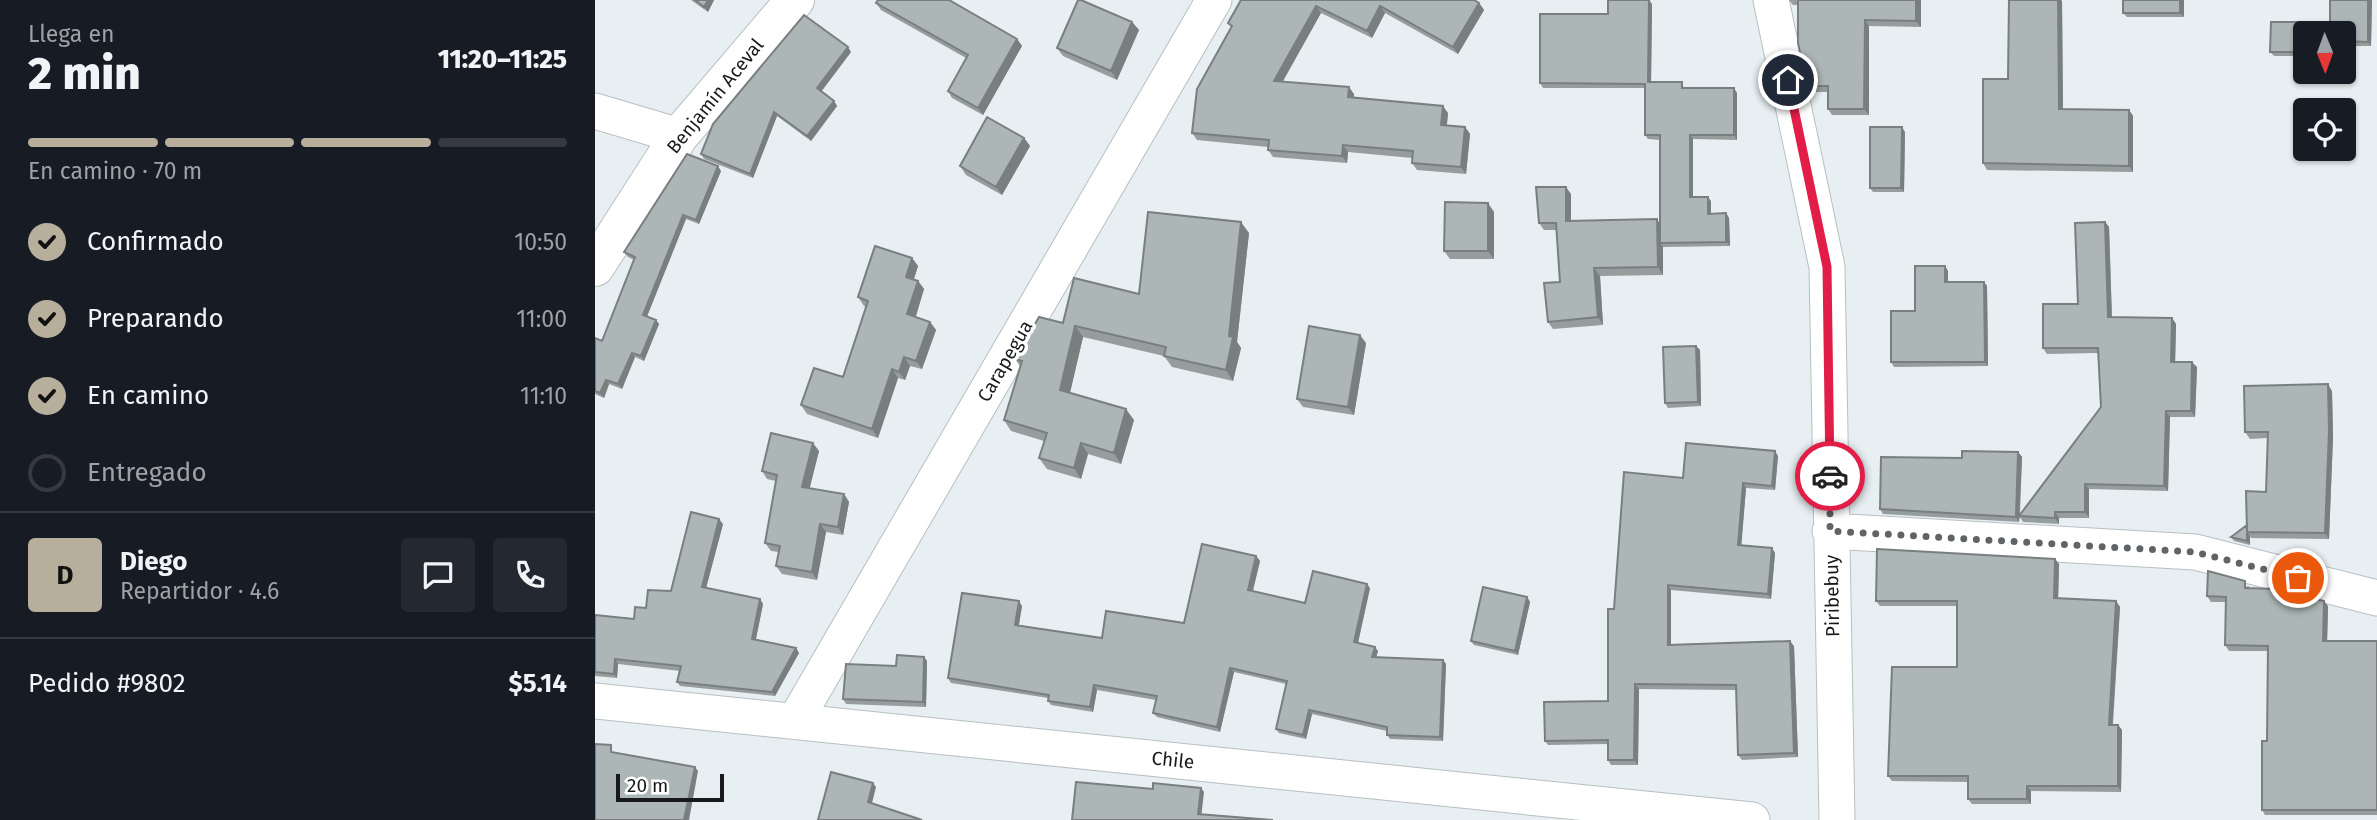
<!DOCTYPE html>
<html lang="es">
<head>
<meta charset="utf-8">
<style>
  :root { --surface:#171b24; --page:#242831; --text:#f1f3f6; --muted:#9ea1a6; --line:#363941; --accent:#b7af9b }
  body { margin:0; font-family:"Fira Sans",sans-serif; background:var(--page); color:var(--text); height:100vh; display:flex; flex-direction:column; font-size:26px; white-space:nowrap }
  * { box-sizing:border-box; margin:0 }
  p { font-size:23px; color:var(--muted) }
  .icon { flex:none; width:38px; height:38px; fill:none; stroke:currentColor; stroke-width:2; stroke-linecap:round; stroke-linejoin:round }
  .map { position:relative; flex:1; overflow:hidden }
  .side { display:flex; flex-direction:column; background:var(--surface); width:595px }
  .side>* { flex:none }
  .needle { width:46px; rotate:179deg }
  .fabs { position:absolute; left:1698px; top:21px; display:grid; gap:14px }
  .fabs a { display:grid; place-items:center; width:63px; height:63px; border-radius:7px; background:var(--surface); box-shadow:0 2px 5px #0004; font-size:35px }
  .scale { position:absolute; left:21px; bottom:18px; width:108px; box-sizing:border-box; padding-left:7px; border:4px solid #17191b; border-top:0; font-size:19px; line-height:24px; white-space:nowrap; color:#17191b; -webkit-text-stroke:5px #fff; paint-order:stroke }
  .pin { position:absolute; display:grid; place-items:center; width:60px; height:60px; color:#fff; margin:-30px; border:4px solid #fff; border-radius:50%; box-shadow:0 2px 7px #0007 }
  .courier { position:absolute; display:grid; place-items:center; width:70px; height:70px; margin:-35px; border:5px solid #e11d48; border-radius:50%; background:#fff; color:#222; box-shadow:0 2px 9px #0007 }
  .headline em { font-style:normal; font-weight:800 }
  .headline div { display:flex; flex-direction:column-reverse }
  .headline { display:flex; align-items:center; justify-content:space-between; height:119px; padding:0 28px }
  h1 { font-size:46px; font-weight:800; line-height:52px }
  .bar { display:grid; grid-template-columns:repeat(4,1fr); gap:10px 7px; align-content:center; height:84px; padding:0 28px }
  .bar i { height:9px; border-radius:5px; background:var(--line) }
  .bar .current { background:var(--accent) }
  .bar p { grid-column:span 4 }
  .line { display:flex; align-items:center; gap:18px; padding:0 28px; border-top:2px solid var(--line) }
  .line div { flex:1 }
  .round { display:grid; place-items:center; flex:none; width:74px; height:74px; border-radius:7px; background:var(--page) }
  ol { padding:0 28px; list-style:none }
  li { display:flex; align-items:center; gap:21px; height:77px }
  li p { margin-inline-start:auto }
  li .icon { padding:7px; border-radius:50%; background:var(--accent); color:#111; stroke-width:4 }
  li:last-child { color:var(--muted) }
  li i { width:38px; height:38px; border:4px solid var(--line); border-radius:50% }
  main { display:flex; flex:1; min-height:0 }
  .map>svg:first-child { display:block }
</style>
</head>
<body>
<main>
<section class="side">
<div class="headline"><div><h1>2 min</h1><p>Llega en</p></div><em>11:20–11:25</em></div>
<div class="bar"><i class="current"></i><i class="current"></i><i class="current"></i><i></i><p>En camino · 70 m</p></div>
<ol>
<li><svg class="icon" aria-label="check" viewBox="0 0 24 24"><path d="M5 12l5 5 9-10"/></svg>Confirmado<p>10:50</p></li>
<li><svg class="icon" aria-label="check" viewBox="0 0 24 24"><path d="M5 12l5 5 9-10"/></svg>Preparando<p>11:00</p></li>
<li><svg class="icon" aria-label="check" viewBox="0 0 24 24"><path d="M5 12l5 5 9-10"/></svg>En camino<p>11:10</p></li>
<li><i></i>Entregado</li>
</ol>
<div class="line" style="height:126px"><b class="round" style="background:var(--accent);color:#111">D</b><div><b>Diego</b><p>Repartidor · 4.6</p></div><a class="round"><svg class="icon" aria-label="chat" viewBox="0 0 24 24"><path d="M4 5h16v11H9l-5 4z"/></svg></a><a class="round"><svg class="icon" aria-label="phone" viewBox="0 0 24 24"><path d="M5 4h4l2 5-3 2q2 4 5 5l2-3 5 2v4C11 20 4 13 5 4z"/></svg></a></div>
<div class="line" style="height:91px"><div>Pedido #9802</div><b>$5.14</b></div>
</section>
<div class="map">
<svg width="1782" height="820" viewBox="0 0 1782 820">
  <rect width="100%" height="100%" fill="#e7eff2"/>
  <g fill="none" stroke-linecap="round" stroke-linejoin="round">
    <g stroke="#b8bfc2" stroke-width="37">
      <path id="minor" d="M1176 0 1232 267 1242 820
        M0 111 84 136
        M1235 531 1600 552 1782 598
        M0 701 1157 820
        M200 721 619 0"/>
    </g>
    <g stroke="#b8bfc2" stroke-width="40">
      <path id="tertiary" d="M0 267 84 136 200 0"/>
    </g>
    <use href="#minor" stroke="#fff" stroke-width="35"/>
    <use href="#tertiary" stroke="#fff" stroke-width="38"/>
  </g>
  <path fill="#959d9d" d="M96 0H119L113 12Z
    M646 0 884 3 889 10 863 54 790 13 777 38 726 13 688 81 759 94V97L853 113 852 125 870 127 875 134 871 174 822 170 817 163V158L753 152 752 163 678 157 673 150V147L602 140 597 133 636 27 633 23Z
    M1194 0H1326V27L1274 26V115H1237L1233 109V92H1216L1212 86 1203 5H1198Z
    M1589 0V17H1532L1528 13Z
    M1735 0H1777L1776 46H1748V33H1710V56H1679L1675 52 1676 22H1735Z
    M1467 1 1468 110H1534L1538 116V172L1392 170 1388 163 1413 79Z
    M281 3 422 39 427 46 388 115 357 98 353 91 371 58 286 10Z
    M1057 4 1056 82 1090 87V88L1142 93V140L1098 139V197L1116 201V213H1131L1134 218 1135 246 1068 247V275L1005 276 1008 325 958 329 953 322 965 282 961 230H949L944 223 976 194V221L1065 223V140L1053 139 1050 135V88H948L945 83 1013 14Z
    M537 22 544 30 522 80 468 56 462 48Z
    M256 52 226 92 239 101 242 106 216 141 182 116 158 178 109 159 106 154Z
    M1310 132 1309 192H1278L1275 188Z
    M429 138 435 146 407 195 371 175 365 166Z
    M126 171 104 224 91 219 52 316 61 320 64 324 49 361 40 357 27 389 14 384 9 398 0 394V338L7 341 39 260 33 257 29 252Z
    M899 212V259H855L849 251Z
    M1510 222 1514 227 1517 317 1577 318 1581 324 1580 362 1602 367 1600 417H1575L1573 491 1494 489V518H1464V524L1428 522 1425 517 1424 522 1288 514 1285 509 1367 458 1423 452 1427 457 1425 515 1506 407 1503 353 1452 354 1448 348 1483 304Z
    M654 233 642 342 646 348 638 381 577 367 569 356 488 337 475 393 539 420 526 464 493 454 486 479 452 469 444 458 449 441 416 431 409 420 425 366 420 359 468 323 544 294Z
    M317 258 323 266 319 279 323 281 329 289 320 317 335 322 341 330 327 369 315 366 310 380 303 378 283 438 212 414 206 405 248 377 271 307 269 306 263 297Z
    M1350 266 1353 271V282H1389L1392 286 1393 366 1299 367 1296 362 1320 311Z
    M771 343 759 415 708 407 702 399Z
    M1101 346 1105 350 1106 406 1073 408 1070 403Z
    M1737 391 1738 437 1734 539 1656 538 1655 536V545L1639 541 1636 537 1652 525 1671 492 1673 438 1655 439 1650 432Z
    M224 451 214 488 249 494 254 502 248 535 231 532 222 580 187 574 181 566 184 552 176 551 170 543 181 481 172 479 167 471Z
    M1183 456 1180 490 1151 488 1146 545 1177 548 1180 553 1176 599 1076 590V644L1199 646 1203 757 1147 760 1143 755 1141 690 1044 689 1043 765H1016L1013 760V744L953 745 950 741 1013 701 1019 609 1088 478Z
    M128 524 111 588 165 599 168 604 161 639 201 648 204 653 180 696 85 686 82 682 85 671 23 664 22 678 0 676V615L39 619 76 591Z
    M661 556 665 561 657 591 710 603 775 588 763 643 783 651 781 657 848 660 851 664 848 741 795 739 792 735V731L717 714 711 739 684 733 681 729 691 684 639 672 625 732 562 717 558 713 561 700 502 690 498 712 456 705 453 701V698L356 683 353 678 427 606 424 625 507 638 589 623Z
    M1460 559 1464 564 1463 598 1521 601 1525 607 1518 725H1523L1527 730 1526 792 1436 791V804H1377L1373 799V782L1297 781 1293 776 1362 667V606H1285L1281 601Z
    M1654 586V588L1733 606 1732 641H1782V815H1670L1667 810 1672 741 1673 651H1634L1630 645 1631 602H1616L1612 596Z
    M932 597 935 602 923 655 879 645 876 641Z
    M329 657 332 661 331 707 251 704 248 699 301 666Z"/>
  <path fill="#797f7f" d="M113 0H119L113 12 109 7Z
    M1054 0 1057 4 1056 87 1053 82Z
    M1321 0H1326V27L1321 21Z
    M1463 0H1466L1467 1 1468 116 1464 109Z
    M1585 0H1589V17L1585 13Z
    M1773 0H1777L1776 46 1773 42Z
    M884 3 889 10 863 54 858 47Z
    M721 6 726 13 684 88 679 81Z
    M785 6 790 13 777 38 772 31Z
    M1270 20 1274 26V115L1269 109Z
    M537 22 544 30 522 80 516 71Z
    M422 39 427 46 388 115 383 108Z
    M253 47 256 52 225 93 222 88Z
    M754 87 759 94 758 104 753 97Z
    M1139 88 1142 93V140L1139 135Z
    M239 101 242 106 216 141 212 136Z
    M848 106 853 113 851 132 846 125Z
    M1534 110 1538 116V172L1534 166Z
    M179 112 182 116 158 178 155 174Z
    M870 127 875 134 871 174 866 167Z
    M1307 127 1310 132 1309 192 1306 188Z
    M1095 135 1098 139V201L1095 197Z
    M429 138 435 146 407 195 401 187Z
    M748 145 753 152 752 163 747 156Z
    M123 166 126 171 104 224 101 220Z
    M971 187 976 194V228L971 221Z
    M1113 197 1116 201V218L1113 214Z
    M893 203 899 212V259L893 251Z
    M1131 213 1134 218 1135 246 1131 242Z
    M88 215 91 219 51 319 48 315Z
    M1062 219 1067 227 1065 243 1068 247V275L1063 267Z
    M646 222 654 233 642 342 646 348 638 381 631 370Z
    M1510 222 1514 227 1517 322 1513 317Z
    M317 258 323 266 317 285 311 277Z
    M1350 266 1353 271V287L1350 282Z
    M999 268 1005 276 1008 325 1003 317Z
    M323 281 329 289 319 323 312 314Z
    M1389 282 1392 286 1393 366 1390 362Z
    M1577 318 1581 324 1580 368 1576 362Z
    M61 320 64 324 49 361 46 356Z
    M335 322 341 330 327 369 321 361Z
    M480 326 488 337 473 401 465 390Z
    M765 335 771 343 759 415 753 407Z
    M1101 346 1105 350 1106 406 1103 402Z
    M37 353 40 357 27 389 23 384Z
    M309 357 315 366 310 380 304 372Z
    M1597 362 1602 367 1600 417 1596 411Z
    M297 369 303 378 283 438 277 429Z
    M11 380 14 384 9 398 5 393Z
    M1733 384 1737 391 1738 437 1734 539 1730 533Z
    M531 409 539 420 526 464 519 453Z
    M1571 411 1575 417 1573 491 1569 486Z
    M218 443 224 451 213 495 207 487Z
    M486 443 493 454 486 479 479 468Z
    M1180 451 1183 456 1180 490 1177 486Z
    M1423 452 1427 457 1424 522 1421 517Z
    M1148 483 1151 488 1146 550 1143 545Z
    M1490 484 1494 489V518L1490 512Z
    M249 494 254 502 248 535 243 527Z
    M1460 512 1464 518V524L1460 518Z
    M124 519 128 524 110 592 107 587Z
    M225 524 231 532 222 580 217 572Z
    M1652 524V532L1655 536V545L1652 541Z
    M1177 548 1180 553 1176 599 1173 594Z
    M661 556 665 561 657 595 653 590Z
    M1460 559 1464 564 1463 604 1459 598Z
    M772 584 775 588 762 647 759 642Z
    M1073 585 1076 590V649L1073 645Z
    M932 597 935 602 923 655 920 651Z
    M165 599 168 604 160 643 157 639Z
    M424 601 427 606 423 629 420 625Z
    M1521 601 1525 607 1517 730 1514 725Z
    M1729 601 1733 606 1732 647 1728 641Z
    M1195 641 1199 646 1203 757 1199 753Z
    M780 647 783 651 780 662 777 657Z
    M201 648 204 653 180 696 177 692Z
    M329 657 332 661 331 707 328 702Z
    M20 659 23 664 22 678 19 674Z
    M848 660 851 664 848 741 845 737Z
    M635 668 639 672 625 732 622 727Z
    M1040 684 1044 689 1043 765 1039 760Z
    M499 685 502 690 498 712 495 707Z
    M714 710 717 714 711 739 708 735Z
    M1523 725 1527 730 1526 792 1523 786Z
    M100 767 103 771 94 820H89Z
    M278 783 281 787 276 807 273 802Z
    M1432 786 1436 791V804L1432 799Z
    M606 788 609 792 606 818 603 814Z"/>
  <path fill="#adb6b6" stroke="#797f7f" stroke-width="2" d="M100 0H113L109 7Z
    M283 0H354L422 39 383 108 353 91 373 55 281 3Z
    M483 0H486L537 22 516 71 462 48Z
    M646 0H879L884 3 858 47 785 6 772 31 721 6 679 81 754 87 753 97 848 106 846 125 870 127 866 167 817 163 818 151 748 145 747 156 673 150 674 140 597 133 602 89 637 26 633 23Z
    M1013 0H1054L1053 82H1087V88H1139V135H1095V197H1113V214L1131 213V242L1065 243V135H1050V84L945 83V14H1013Z
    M1203 0H1321V21L1270 20 1269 109H1233V86H1212L1203 43Z
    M1414 0H1463L1464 109 1534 110V166L1388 163V79H1413Z
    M1528 0H1585V13H1528Z
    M1735 0H1773V42L1748 41V33H1710V52H1675L1676 22H1735Z
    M209 15 253 47 222 88 239 101 212 136 179 112 155 174 106 154 118 124Z
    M392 117 429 138 401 187 365 166Z
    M1275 127H1307L1306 188H1275Z
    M92 154 123 166 101 220 88 215 48 315 61 320 46 356 37 353 23 384 11 380 5 393 0 391V338L7 341 40 257 29 252Z
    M941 187H971V221L1062 219 1063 267 999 268 1003 317 953 322 949 283 965 282 961 223H944Z
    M850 202 893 203V251H849Z
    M553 212 646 222 634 336 638 337 631 370 569 356 571 347 480 326 465 390 531 409 519 453 486 443 479 468 444 458 452 433 409 420 427 361 420 359 444 317 468 323 479 278 544 294Z
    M1510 222 1513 317 1577 318 1576 362H1597L1596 411H1571L1569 486 1490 484V512H1460V518L1424 516 1506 407 1503 348H1448V304H1483L1480 223Z
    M280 246 317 258 311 277 323 281 312 314 335 322 321 361 309 357 304 372 297 369 277 429 206 405 219 368 248 377 273 301 263 297Z
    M1320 266H1350V282H1389L1390 362H1296V311H1320Z
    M714 326 765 335 753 407 702 399Z
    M1101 346 1103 402 1070 403 1068 347Z
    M1733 384 1734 431 1730 533 1652 532 1651 491 1671 492 1673 432H1650L1649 386Z
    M176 433 218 443 207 487 249 494 243 527 225 524 217 572 181 566 185 546 170 543 182 475 167 471Z
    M1091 443 1180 451 1177 486 1148 483 1143 545 1177 548 1173 594 1073 585V645L1195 641 1199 753 1143 755 1141 685 1040 684 1039 760H1013V740L950 741 949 702 1013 701V609H1019L1029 472 1088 478Z
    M1367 451 1423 452 1421 517 1285 509 1286 457 1367 458Z
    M96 512 124 519 107 587 165 599 157 639 201 648 177 692 82 682 86 666 20 659 19 674 0 672V615L39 619 40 607 51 608 53 590 76 591Z
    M1652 525V541L1636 537Z
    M607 544 661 556 653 590 710 603 718 571 772 584 759 642 780 647 777 657 848 660 845 737 792 735V727L714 710 708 735 681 729 692 681 635 668 622 727 558 713 562 696 499 685 495 707 453 701 454 695 353 678 367 593 424 601 420 625 507 638 511 611 589 623Z
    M1282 549 1460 559 1459 598 1521 601 1514 725H1523V786H1432V799H1373V776H1293L1297 667H1362V601H1281Z
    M1613 571 1650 581V588L1681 589 1729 601 1728 641H1782V810H1667V741H1672L1673 646 1630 645 1631 597 1612 596Z
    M888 587 932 597 920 651 876 641Z
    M302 655 329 657 328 702 248 699 251 664 301 666Z
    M0 744 16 745V752L100 767 89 820H0Z
    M236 772 278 783 273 802 327 820H223Z
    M481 782 558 789V783L606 788 603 814 678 820H477Z"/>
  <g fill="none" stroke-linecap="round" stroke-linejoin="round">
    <path stroke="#606466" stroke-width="7" stroke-dasharray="0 12.6" d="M1235 476V531L1600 552 1703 578"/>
    <path stroke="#e11d48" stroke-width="9" d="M1193 80 1232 267 1235 476"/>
  </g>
  <g text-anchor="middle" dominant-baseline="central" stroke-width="7" stroke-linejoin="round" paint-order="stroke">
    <g font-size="19" fill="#17191b" stroke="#fff">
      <text transform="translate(120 96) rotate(-51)">Benjamín Aceval</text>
      <text transform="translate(410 361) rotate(-60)">Carapegua</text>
      <text transform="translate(1237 596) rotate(-91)">Piribebuy</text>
      <text transform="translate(578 760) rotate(6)">Chile</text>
    </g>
  </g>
</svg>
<div class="fabs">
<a><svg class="needle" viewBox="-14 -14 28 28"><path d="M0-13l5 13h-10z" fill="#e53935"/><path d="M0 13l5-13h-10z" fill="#9ea1a6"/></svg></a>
<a><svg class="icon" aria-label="locate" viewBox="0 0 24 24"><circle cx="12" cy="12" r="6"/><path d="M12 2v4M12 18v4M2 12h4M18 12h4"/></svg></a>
</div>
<div class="scale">20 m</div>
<div class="pin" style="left:1703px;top:578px;background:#ea580c"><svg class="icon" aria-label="bag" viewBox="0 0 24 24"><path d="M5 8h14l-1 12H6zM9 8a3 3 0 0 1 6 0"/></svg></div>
<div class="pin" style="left:1193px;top:80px;background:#1f2937"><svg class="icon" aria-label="home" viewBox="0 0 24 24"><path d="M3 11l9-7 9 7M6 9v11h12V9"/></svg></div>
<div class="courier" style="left:1235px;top:476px"><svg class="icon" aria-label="car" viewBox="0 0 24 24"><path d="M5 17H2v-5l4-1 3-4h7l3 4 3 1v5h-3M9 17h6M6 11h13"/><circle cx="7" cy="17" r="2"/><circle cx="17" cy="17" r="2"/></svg></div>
</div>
</main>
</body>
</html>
